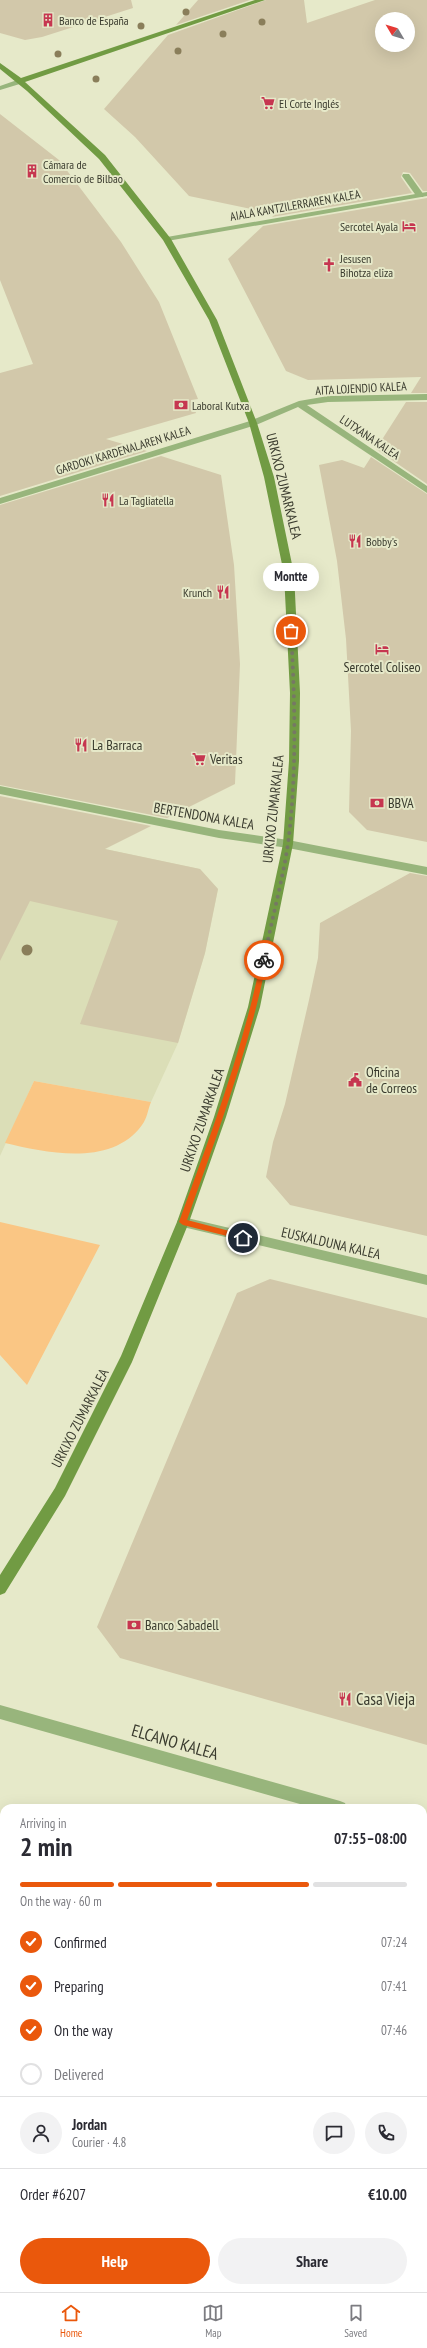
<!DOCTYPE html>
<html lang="en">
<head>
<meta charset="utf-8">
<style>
  :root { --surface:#fff; --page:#f2f2f3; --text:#2b2b33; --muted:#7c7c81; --line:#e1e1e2; --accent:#ea580c }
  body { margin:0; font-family:"PT Sans Narrow",sans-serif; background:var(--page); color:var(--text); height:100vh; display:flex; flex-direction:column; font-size:15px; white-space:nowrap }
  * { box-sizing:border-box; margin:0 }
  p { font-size:13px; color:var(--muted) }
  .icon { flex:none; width:22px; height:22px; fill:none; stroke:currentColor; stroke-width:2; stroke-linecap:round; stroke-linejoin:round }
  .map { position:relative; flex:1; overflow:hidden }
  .panel { position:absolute; left:0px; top:1804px; width:427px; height:488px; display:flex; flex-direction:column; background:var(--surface); border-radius:12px 12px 0 0; box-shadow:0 4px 16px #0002 }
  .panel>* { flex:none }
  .needle { width:26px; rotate:308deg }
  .tools { position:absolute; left:375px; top:12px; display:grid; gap:8px }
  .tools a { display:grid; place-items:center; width:40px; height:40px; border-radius:50%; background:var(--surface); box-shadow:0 4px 16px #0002; font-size:20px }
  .pin { position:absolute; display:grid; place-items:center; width:34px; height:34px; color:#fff; margin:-17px; border:2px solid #fff; border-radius:50%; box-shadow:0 1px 4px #0007 }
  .courier { position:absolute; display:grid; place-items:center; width:40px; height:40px; margin:-20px; border:3px solid #ea580c; border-radius:50%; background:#fff; color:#222; box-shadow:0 1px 5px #0007 }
  .bubble { position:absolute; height:28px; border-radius:14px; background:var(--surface); box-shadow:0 4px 16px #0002; font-size:13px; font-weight:700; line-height:28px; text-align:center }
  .head em { font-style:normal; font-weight:700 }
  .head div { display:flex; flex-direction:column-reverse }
  .head { display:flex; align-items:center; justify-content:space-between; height:68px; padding:0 20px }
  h1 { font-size:26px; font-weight:700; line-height:30px }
  .bar { display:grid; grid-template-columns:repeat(4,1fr); gap:6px 4px; align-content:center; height:48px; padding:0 20px }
  .bar i { height:5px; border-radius:3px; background:var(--line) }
  .bar .on { background:var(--accent) }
  .bar p { grid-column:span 4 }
  .line { display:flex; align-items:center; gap:10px; padding:0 20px; border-top:1px solid var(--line) }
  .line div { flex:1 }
  .round { display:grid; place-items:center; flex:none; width:42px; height:42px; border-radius:21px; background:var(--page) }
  ol { padding:0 20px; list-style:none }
  li { display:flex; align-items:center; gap:12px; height:44px }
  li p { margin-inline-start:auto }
  li .icon { padding:4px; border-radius:50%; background:var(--accent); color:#fff; stroke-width:4 }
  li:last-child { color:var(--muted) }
  li i { width:22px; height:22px; border:2px solid var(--line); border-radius:50% }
  .cta { display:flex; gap:8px; margin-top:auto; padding:8px 20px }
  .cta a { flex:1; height:46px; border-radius:24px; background:var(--accent); color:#fff; font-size:16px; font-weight:700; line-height:46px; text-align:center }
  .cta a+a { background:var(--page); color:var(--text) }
  .tab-bar { display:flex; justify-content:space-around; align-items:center; height:56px; border-top:1px solid var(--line); background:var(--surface); font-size:11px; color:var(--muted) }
  .tab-bar a { display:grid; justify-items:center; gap:2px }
  .tab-bar .on { color:var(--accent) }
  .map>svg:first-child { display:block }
</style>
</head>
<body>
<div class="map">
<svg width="427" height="2292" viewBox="0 0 427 2292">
  <rect width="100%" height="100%" fill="#e6e9c9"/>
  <path fill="#dbdeb7" d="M0 827 200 869 218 889 205 953 178 1043 151 1102 34 1081 0 1156Z"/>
  <path fill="#fac684" d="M34 1081 151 1102C148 1109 147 1119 142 1125 112 1167 47 1153 5 1143Z
    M0 1222 100 1245 27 1385 0 1355Z"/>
  <path fill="#d2c8aa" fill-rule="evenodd" d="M0 0H131L133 8 42 37 25 40 0 33Z
    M198 0H250L176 25Z
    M266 0H304L307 23 375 0H427V191H423L410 173 403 172 401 177 412 193 272 217 275 214 189 196 135 137 104 109 168 35ZM382 19H408V45H382Z
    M0 114 59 160 121 242 159 302 198 399 191 400 196 413 106 439 147 451 0 496V373L33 364 0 280Z
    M427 198V393H411L421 377 308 380 286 371 228 259 263 226Z
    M406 402H427V484L376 449Z
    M161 456 221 475 234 565 240 664 235 784 167 818 0 785V505Z
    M371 457 427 494V842L367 830 349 812 351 731 346 639 337 561 319 465 342 460 364 468Z
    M0 796 151 826 105 849 200 869 218 889 205 953 178 1043 80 1024 118 921 30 901 0 961Z
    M410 873 427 876V1236L290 1205 266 1177 273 1142 285 1104 309 1000 318 958 320 923Z
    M270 1279 427 1318V1745L120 1658 97 1627 237 1293Z"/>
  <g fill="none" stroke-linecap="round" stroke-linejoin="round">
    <path fill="#98b57c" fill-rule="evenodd" d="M403 174H409L424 195 423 197H417L402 176Z"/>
    <path fill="#98b57c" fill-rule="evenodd" d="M20 79H23V83L0 90V86Z
      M427 192V196L167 241 163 239 167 237Z
      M427 394V400L328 402 307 405 427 486V493L298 407 256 425 0 504V498L250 421 299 401 328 396Z
      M0 786 219 830 288 840 427 867V875L288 848 219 838 0 794Z
      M183 1217 427 1275V1285L183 1227 179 1226 177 1222 179 1218Z
      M0 1705 340 1801 345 1803 347 1808H314L0 1719Z
      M423 1823 427 1825V1841L423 1839Z"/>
    <path fill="#719b43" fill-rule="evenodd" d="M255 0H265L25 82 105 155 171 239 217 320 257 423 274 477 294 574 300 693 299 761 293 844 260 1007 226 1117 189 1222 132 1362 65 1496 5 1593 0 1595V1575L55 1488 121 1356 177 1222 214 1117 248 1007 283 844 289 761 290 693 284 574 264 477 249 423 209 320 163 240 99 159 27 91 0 69V63L21 78Z"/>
  </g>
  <g fill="#8a7e5a">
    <circle cx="186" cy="12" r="3.5"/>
    <circle cx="262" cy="22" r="3.5"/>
    <circle cx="141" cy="26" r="3.5"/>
    <circle cx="223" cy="34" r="3.5"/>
    <circle cx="178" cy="51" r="3.5"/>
    <circle cx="58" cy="54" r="3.5"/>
    <circle cx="96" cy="79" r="3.5"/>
    <circle cx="27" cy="950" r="5.5"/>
  </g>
  <path fill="#ea580c" d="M264 958 267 960C249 1049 217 1135 187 1220L245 1235 246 1238 243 1240 183 1225 179 1222C210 1136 243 1050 261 960Z"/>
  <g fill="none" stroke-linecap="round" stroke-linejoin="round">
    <path stroke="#767864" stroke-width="4" stroke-dasharray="0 7.2" d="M264 960C271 922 282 883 288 844 297 773 295 702 291 631"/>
  </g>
  <defs>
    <g id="building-bare" transform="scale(1.08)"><path d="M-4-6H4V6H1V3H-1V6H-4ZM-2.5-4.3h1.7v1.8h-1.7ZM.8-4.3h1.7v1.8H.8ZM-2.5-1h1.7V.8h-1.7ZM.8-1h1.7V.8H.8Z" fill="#c63650" stroke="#e6e9c9" stroke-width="2.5" paint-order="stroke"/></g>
    <g id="supermarket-bare" transform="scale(1.08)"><path d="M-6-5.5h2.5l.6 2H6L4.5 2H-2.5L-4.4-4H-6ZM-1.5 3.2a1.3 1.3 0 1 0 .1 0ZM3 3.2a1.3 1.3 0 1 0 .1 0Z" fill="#c63650" stroke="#e6e9c9" stroke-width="2.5" paint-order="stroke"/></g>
    <g id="hotel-bare" transform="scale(1.08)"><path d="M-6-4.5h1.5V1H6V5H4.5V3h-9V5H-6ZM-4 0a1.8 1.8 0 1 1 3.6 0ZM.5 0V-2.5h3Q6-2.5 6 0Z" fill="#c63650" stroke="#e6e9c9" stroke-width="2.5" paint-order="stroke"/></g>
    <g id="church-bare" transform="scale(1.08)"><path d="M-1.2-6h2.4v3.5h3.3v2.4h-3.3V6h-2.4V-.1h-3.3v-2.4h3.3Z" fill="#c63650" stroke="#e6e9c9" stroke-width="2.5" paint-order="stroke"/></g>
    <g id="bank-bare" transform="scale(1.08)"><path d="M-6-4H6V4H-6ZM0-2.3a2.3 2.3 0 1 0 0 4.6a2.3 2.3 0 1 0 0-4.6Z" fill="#c63650" stroke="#e6e9c9" stroke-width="2.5" paint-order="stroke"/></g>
    <g id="restaurant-bare" transform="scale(1.08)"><path d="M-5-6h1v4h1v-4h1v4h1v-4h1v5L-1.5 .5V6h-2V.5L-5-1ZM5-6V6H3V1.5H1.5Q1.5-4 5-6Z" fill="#c63650" stroke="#e6e9c9" stroke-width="2.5" paint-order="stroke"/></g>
    <g id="civic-bare" transform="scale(1.08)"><path d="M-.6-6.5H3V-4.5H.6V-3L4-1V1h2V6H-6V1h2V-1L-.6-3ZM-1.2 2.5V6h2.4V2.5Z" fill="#c63650" stroke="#e6e9c9" stroke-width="2.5" paint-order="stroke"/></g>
  </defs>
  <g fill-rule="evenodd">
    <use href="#building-bare" x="48" y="20"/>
    <use href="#supermarket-bare" x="268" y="103"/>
    <use href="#building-bare" x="32" y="171"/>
    <use href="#hotel-bare" x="409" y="226"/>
    <use href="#church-bare" x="329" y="265"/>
    <use href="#bank-bare" x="181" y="405"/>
    <use href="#restaurant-bare" x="108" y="500"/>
    <use href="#restaurant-bare" x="355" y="541"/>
    <use href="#restaurant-bare" x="223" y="592"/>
    <use href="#hotel-bare" x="382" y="649"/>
    <use href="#restaurant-bare" x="81" y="745"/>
    <use href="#supermarket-bare" x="199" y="759"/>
    <use href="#bank-bare" x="377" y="803"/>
    <use href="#civic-bare" x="355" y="1080"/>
    <use href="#bank-bare" x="134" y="1625"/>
    <use href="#restaurant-bare" x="345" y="1699"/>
  </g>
  <g text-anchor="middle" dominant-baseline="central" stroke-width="4" stroke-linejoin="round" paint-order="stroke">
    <g font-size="12" fill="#3a3b2e" stroke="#e6e9c9" text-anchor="start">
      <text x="59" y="20">Banco de España</text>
      <text x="279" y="103">El Corte Inglés</text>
      <text x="43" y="164">Cámara de<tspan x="43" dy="14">Comercio de Bilbao</tspan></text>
      <text x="398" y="226" text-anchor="end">Sercotel Ayala</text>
      <text x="340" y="258">Jesusen<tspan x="340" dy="14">Bihotza eliza</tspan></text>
      <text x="192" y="405">Laboral Kutxa</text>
      <text x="119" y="500">La Tagliatella</text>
      <text x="366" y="541">Bobby's</text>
      <text x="212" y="592" text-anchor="end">Krunch</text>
    </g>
    <g font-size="12" fill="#3a3b2e" stroke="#e6e9c9">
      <text transform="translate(295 205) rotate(-10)">AIALA KANTZILERRAREN KALEA</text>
      <text transform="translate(361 388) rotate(-3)">AITA LOJENDIO KALEA</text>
      <text transform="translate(370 437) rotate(34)">LUTXANA KALEA</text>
      <text transform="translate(123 450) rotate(-17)">GARDOKI KARDENALAREN KALEA</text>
    </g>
    <g font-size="14" fill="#3a3b2e" stroke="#e6e9c9">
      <text transform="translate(284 486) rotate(76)">URKIXO ZUMARKALEA</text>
      <text transform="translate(273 809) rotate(-84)">URKIXO ZUMARKALEA</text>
      <text transform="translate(204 816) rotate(10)">BERTENDONA KALEA</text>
      <text transform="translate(202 1120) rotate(-71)">URKIXO ZUMARKALEA</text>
      <text transform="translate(331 1243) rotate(13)">EUSKALDUNA KALEA</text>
      <text transform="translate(80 1418) rotate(-63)">URKIXO ZUMARKALEA</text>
    </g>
    <g font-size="14" fill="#3a3b2e" stroke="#e6e9c9" text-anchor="start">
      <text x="382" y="667" text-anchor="middle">Sercotel Coliseo</text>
      <text x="92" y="745">La Barraca</text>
      <text x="210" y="759">Veritas</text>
      <text x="388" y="803">BBVA</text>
      <text x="366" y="1072">Oficina<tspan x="366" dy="16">de Correos</tspan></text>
      <text x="145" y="1625">Banco Sabadell</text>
    </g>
    <g font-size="17" fill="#3a3b2e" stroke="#e6e9c9" text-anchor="start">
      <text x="356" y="1699">Casa Vieja</text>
    </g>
    <g font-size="17" fill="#3a3b2e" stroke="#e6e9c9">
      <text transform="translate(175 1742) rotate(16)">ELCANO KALEA</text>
    </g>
  </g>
</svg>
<div class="tools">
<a><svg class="needle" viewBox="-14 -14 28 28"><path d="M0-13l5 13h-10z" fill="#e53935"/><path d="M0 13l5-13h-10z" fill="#7c7c81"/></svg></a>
</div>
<div class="pin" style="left:291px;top:631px;background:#ea580c"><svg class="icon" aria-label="bag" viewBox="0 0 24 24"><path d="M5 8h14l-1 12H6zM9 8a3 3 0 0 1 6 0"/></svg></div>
<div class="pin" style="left:243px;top:1238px;background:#1f2937"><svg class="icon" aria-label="home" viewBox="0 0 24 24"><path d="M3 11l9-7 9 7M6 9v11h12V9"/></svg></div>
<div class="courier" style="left:264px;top:960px"><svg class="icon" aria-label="bike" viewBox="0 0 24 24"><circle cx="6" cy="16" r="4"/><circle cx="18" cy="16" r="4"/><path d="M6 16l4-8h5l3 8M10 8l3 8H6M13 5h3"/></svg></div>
<div class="bubble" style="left:263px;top:563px;width:56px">Montte</div>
<section class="panel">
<div class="head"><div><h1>2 min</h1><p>Arriving in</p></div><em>07:55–08:00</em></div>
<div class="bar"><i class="on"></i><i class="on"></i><i class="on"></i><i></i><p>On the way · 60 m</p></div>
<ol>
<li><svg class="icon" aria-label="check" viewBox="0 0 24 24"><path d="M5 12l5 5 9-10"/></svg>Confirmed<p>07:24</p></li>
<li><svg class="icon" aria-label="check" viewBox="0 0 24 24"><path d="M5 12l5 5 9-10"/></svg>Preparing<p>07:41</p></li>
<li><svg class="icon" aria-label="check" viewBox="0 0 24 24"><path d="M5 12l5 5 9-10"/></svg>On the way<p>07:46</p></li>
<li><i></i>Delivered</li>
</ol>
<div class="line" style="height:72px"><a class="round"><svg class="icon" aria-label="person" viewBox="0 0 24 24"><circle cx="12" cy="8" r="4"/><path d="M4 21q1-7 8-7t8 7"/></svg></a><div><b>Jordan</b><p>Courier · 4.8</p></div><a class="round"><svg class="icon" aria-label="chat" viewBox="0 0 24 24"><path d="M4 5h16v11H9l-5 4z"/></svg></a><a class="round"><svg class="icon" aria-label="phone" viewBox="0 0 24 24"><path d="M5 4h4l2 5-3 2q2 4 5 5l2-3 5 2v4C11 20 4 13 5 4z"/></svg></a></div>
<div class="line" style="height:52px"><div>Order #6207</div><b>€10.00</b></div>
<div class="cta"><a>Help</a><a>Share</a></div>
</section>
</div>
<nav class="tab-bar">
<a class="on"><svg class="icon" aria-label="home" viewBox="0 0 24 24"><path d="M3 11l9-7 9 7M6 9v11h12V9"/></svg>Home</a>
<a><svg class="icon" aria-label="map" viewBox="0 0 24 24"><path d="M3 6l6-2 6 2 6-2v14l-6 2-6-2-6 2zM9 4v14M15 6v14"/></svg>Map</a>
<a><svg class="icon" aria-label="saved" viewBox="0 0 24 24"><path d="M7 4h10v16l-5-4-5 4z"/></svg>Saved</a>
</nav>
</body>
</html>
